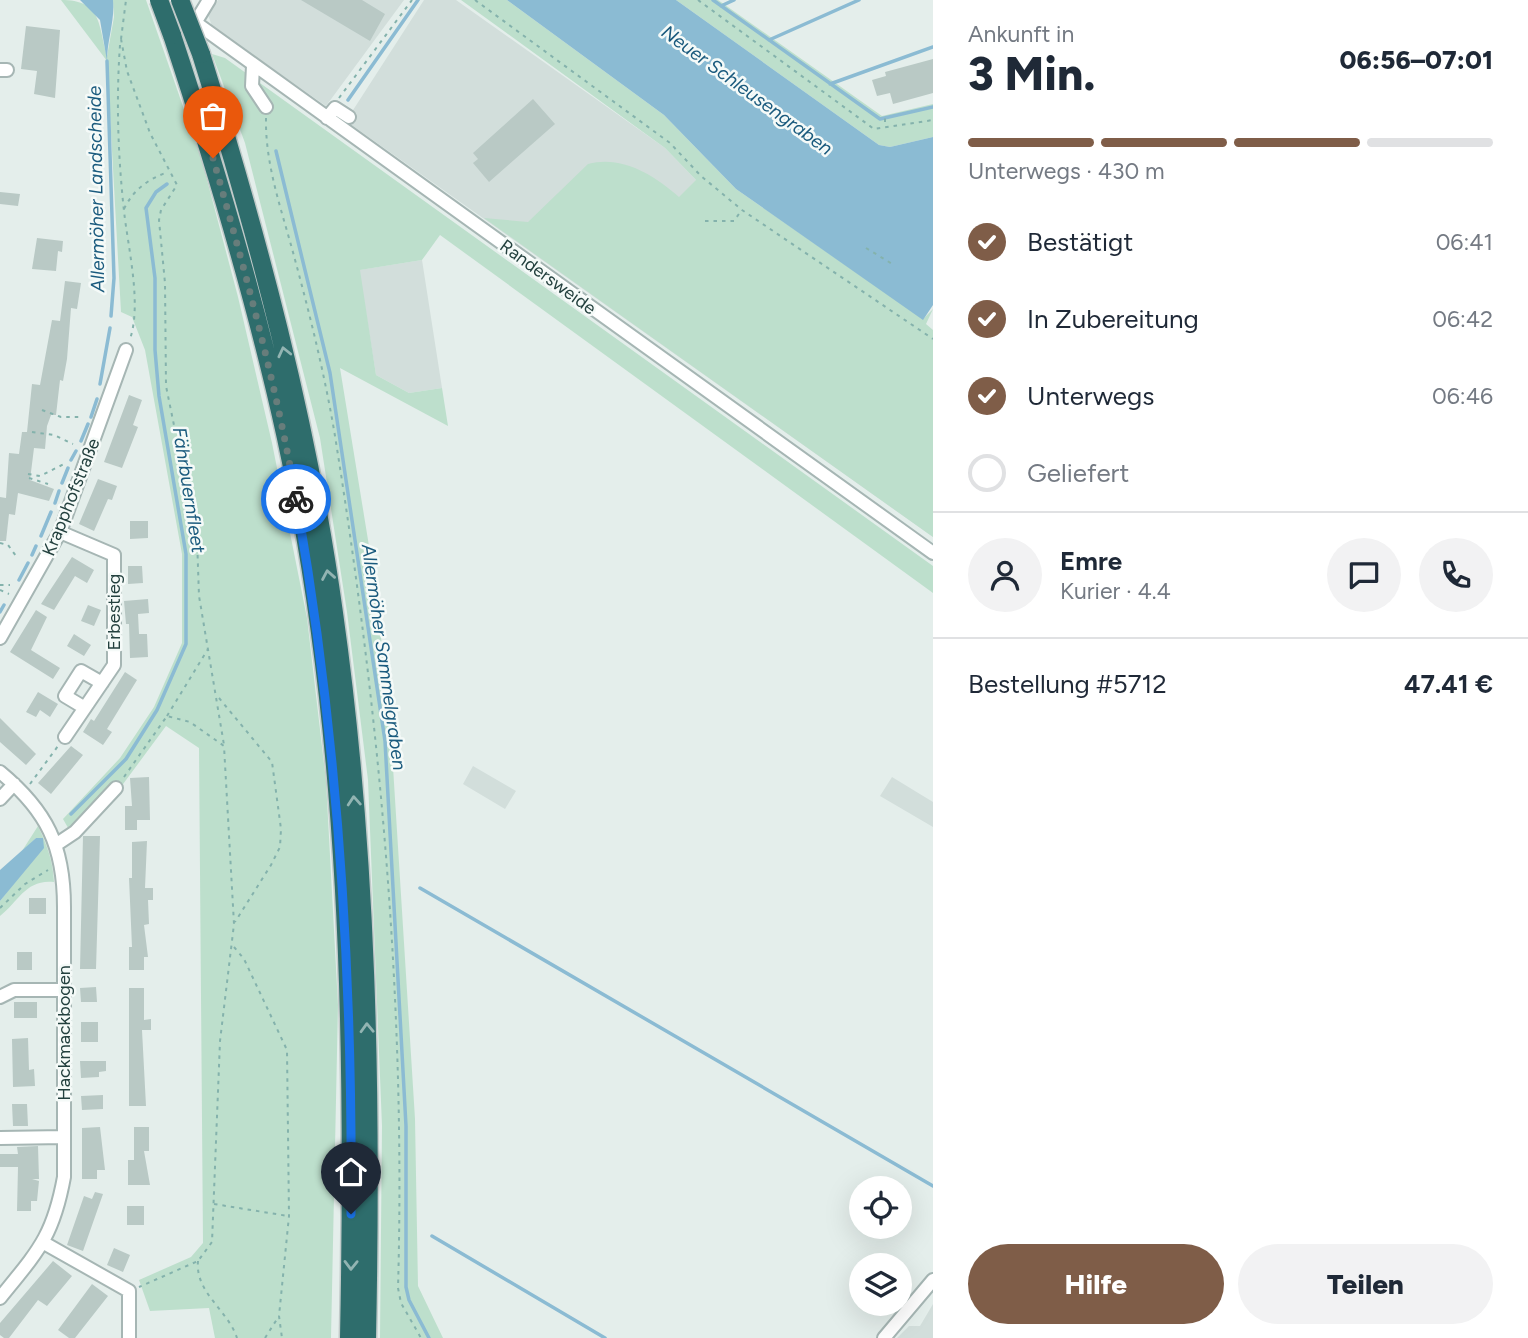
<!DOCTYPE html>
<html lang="de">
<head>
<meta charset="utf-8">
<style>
  :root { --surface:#fff; --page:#f2f2f3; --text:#1f2937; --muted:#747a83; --line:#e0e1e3; --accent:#7f5d48 }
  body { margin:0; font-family:Figtree,sans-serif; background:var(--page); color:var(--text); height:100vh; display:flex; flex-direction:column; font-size:26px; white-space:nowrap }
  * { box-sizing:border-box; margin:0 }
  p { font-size:23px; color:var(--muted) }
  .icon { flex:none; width:38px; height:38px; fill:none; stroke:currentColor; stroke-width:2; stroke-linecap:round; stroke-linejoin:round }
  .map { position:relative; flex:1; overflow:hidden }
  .details { display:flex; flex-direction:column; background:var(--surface); width:595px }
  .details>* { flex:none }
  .tools { position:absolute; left:849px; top:1176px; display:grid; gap:14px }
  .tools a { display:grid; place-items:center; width:63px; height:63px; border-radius:50%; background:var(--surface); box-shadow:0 7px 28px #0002; font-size:35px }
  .pin { position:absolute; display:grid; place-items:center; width:60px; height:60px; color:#fff; margin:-72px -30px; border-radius:50% 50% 50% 0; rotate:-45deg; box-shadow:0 0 7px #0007 }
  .pin .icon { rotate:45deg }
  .courier { position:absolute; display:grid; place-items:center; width:70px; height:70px; margin:-35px; border:5px solid #1a73e8; border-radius:50%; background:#fff; color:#222; box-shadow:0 2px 9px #0007 }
  .headline em { font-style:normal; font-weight:800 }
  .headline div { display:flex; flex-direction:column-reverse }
  .headline { display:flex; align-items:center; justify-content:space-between; height:119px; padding:0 35px }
  h1 { font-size:46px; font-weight:800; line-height:52px }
  .bar { display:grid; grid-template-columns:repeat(4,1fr); gap:10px 7px; align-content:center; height:84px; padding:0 35px }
  .bar i { height:9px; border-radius:5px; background:var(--line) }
  .bar .current { background:var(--accent) }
  .bar p { grid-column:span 4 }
  .line { display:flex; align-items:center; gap:18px; padding:0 35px; border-top:2px solid var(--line) }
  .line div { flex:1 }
  .round { display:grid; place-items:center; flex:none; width:74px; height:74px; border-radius:37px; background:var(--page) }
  ol { padding:0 35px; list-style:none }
  li { display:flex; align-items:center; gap:21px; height:77px }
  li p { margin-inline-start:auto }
  li .icon { padding:7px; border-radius:50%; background:var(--accent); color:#fff; stroke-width:4 }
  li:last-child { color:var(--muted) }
  li i { width:38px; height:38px; border:4px solid var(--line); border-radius:50% }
  .action { display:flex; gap:14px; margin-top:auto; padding:14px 35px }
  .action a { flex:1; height:80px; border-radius:42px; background:var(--accent); color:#fff; font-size:28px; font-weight:800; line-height:80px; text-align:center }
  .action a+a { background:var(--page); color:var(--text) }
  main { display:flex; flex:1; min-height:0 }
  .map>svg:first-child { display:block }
</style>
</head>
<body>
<main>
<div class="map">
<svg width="933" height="1338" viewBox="0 0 933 1338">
  <rect width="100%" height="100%" fill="#e4eeeb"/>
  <path fill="#d2dedb" d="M218 0H404L326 106 212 26 208 15Z
    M424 0H456L665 148 696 180 933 537 346 121Z
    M422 260 442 388 409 393 376 375 359 270Z
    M473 766 516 791 505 809 463 784Z
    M892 777 933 802V827L880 796Z
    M933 1304V1338H897L909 1326H920Z"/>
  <path fill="#bddfcc" d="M61 0C102 0 98 24 107 56L114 17 113 0H146L202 161 238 297 272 443 307 618 326 781 338 1005 331 1338H215L209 1308 150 1311 139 1280 191 1257 203 1243 199 748 166 726 112 799 75 840 63 819 120 758 154 707 182 643V554L145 350 132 317 121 312 107 61Z
    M461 0H507L664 115 736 189 923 319 933 309 926 324 933 330V537L484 218 528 222 588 164C622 155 654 175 679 197L696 180 665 148Z
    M676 0H718L882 116 933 104V137L890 147 879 145Z
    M212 54 225 58 933 566V593L440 235 422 260 360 270 376 375 409 393 442 388 448 426 340 368 376 589 391 735 415 1119 418 1286 443 1338H380L382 1126 368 780 347 612 320 438 245 143Z
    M38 826C47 845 53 861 54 882 26 879 19 901 0 916V901L29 864 43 838H36L22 851Z"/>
  <path fill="#8bbbd3" d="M80 0H113C115 21 107 40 107 61L100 20Z
    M507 0H676L879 145 890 147 933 137V305L923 320 736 189 664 115Z
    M36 838H43L44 848 0 901V870Z"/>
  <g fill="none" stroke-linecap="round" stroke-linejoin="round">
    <path stroke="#8bbbd3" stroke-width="3.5" d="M713 0 880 119 933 107
      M721 6 734 0
      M769 40 859 0
      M107 61 114 278 111 316
      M830 84 933 47
      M348 100 418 0
      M276 151 330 373 385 741 406 1126V1287L409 1300 429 1338
      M100 384 110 328
      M91 417 97 399
      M81 441 88 424
      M71 460 76 451
      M62 483 68 468
      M55 503 59 491
      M41 536 51 512
      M32 555 36 546
      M19 580 28 563
      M0 612 4 605
      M71 814 126 759 157 710 186 644V554L159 396 155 350V278L146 208 156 192 167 184
      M420 888 933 1186
      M432 1236 605 1338"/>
  </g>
  <path fill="#b9c9c5" d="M301 0H362L385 14 370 41Z
    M26 26 60 30 55 98 34 94 37 71 21 69Z
    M933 59V93L893 104 890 93 877 96 872 80 886 76 885 72Z
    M533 99 555 124 489 182 473 163 478 159 473 153Z
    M0 192 20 194 18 206 0 204Z
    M37 238 63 241 62 252 58 251 56 271 32 269Z
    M65 281 81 283 77 309 71 308 67 359 63 381 60 380 56 415H51L47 426 45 449 34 448 30 480 54 489 49 501 18 493 15 515 9 514 6 541H0V497L6 498 9 453 19 454 22 432H27L32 384 40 385 52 320 60 321Z
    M129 395 142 400 133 425 138 427 122 468 104 462Z
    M98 479 117 486 112 500 108 499 94 531 79 524Z
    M130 521H148V538L130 539Z
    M72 557 94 570 87 583 75 576 54 610 41 604Z
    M128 566H142L143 583 128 584Z
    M148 599 149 613 138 614 139 634H147L148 657 130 658 129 624H126L124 601Z
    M88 605 101 610 94 626 81 621Z
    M36 610 47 617 31 650 60 668 53 679 10 652Z
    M74 634 91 645 84 656 67 646Z
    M125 672 137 680 107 729 112 732 103 745 83 732 91 719 94 721Z
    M38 692 58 704 50 717 40 710 36 717 26 712Z
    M0 718 36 754 26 765 0 742Z
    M71 746 83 755 51 794 38 783Z
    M149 777 150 820H137V830H125V806H132L130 778Z
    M83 836H100L96 969H80Z
    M147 841 145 888H153V900H148L149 924 144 925 148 957H144V970H129V947H132L129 878H132V842Z
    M29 898H46V914H29Z
    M17 952H32V970H17Z
    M96 987 97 1002H81L80 988Z
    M129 988H144V1020L151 1019V1030H142L146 1106H129Z
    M14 1002H37V1018H14Z
    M81 1022H98V1042H81Z
    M28 1038 29 1070 34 1069 35 1086 13 1087 12 1039Z
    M80 1061H106V1071L99 1072V1077L81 1078Z
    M103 1095V1109L82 1110 81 1096Z
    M12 1104H27L28 1126H13Z
    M100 1127 105 1170H97V1179H82V1128Z
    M134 1127H149V1151H144L150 1185H128V1160H134Z
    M38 1146 39 1179H32L39 1181 37 1201H31V1211H17L18 1167H0V1154H18L17 1147Z
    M95 1192 103 1194 83 1251 67 1245 84 1196 92 1199Z
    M127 1206H144V1225H127Z
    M114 1248 130 1255 123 1272 107 1265Z
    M53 1261 72 1276 47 1306 38 1300 9 1338H4L0 1335V1323Z
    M92 1284 108 1296 75 1338H69L58 1330Z"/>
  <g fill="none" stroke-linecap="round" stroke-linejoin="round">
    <g stroke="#a6b6b4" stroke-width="16">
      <path id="minor" d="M164 0 933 553
        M195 23 209 0
        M253 66 252 86 266 107
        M0 70H7
        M327 118 335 108 349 117
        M60 532 114 555V665L65 737
        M0 638 60 532 126 350
        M85 708 65 696 81 671 102 683
        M0 772C47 811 64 846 64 907V1177C53 1237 38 1251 0 1298
        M0 799 14 784
        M57 844 75 832 116 788
        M0 997 14 990H64
        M0 1138 64 1137
        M44 1243 129 1291V1338
        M884 1338 933 1280"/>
    </g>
    <g stroke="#c1cac9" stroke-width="21">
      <path id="highway" d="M172 35C216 168 256 301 286 438 350 732 355 1038 349 1338
        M201 54C258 237 308 423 334 613 368 853 372 1096 367 1338"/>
    </g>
    <path stroke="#84b2ac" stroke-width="2" stroke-dasharray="3.5 5" stroke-linecap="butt" d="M475 0 670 143 701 176 742 210 933 339
      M698 0 874 129 933 120
      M121 39 127 71 150 133 177 185 161 210 159 220 165 283 166 386 197 538 199 596 224 745
      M121 39 126 0
      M120 45C116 100 118 156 124 211 128 248 142 304 130 339
      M339 98 412 0
      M266 118C265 165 282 211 294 256 310 315 325 376 335 436 380 717 406 1004 398 1288L401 1303 421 1338
      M885 122V117
      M124 209C133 190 148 179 168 172
      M705 221H734L741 211
      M866 248 894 265
      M42 410 61 417H82
      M32 432 54 435 73 444
      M28 474 40 476 66 463
      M29 478 48 484
      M0 543 8 545 16 556
      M0 585H10
      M0 590 9 594
      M219 698 272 762 281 829 280 847 271 865 235 922
      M167 716 208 649
      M124 777 167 716 190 722 224 746 234 924 220 1041 212 1242 198 1261 139 1287
      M30 784 58 746
      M0 908 25 884 48 870
      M234 947 244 959 287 1050 289 1216 279 1316 282 1338
      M214 1204 288 1216
      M198 1261C195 1293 228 1310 237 1338
      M265 1338 279 1316"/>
    <use href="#minor" stroke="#fff" stroke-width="12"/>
    <use href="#highway" stroke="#2e6d6c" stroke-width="18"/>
    <g stroke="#c1cac9" stroke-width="21" stroke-linecap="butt">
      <path id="highway-bridge" d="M159 0 172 35
        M180 0 201 54"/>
    </g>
    <use href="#highway-bridge" stroke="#2e6d6c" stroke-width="18"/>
  </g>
  <defs><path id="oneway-chevron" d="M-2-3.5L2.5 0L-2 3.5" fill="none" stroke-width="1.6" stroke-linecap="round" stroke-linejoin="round" transform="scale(1.75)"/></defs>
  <g stroke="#92b4b2">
    <use href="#oneway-chevron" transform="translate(284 352) rotate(-103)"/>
    <use href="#oneway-chevron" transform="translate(328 575) rotate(-100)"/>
    <use href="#oneway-chevron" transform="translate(354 801) rotate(-94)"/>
    <use href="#oneway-chevron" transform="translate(367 1028) rotate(-92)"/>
    <use href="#oneway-chevron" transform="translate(351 1265) rotate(91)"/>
  </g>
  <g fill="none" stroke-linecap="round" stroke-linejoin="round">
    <path stroke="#677d7b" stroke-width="7" stroke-dasharray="0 12.6" d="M213 158C245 271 276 383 296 499"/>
    <path stroke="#1a73e8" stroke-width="9" d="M296 499C338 735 353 974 351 1214"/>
  </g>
  <g text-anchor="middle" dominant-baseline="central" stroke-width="5" stroke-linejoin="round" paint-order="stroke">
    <g font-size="18" fill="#23403e" stroke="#f5faf8">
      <text transform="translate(548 277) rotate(36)">Randersweide</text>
      <text transform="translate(71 497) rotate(-68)">Krapphofstraße</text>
      <text transform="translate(114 612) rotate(-90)">Erbestieg</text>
      <text transform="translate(64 1033) rotate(-90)">Hackmackbogen</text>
    </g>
    <g font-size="19" font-style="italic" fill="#1b5b7e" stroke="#f5faf8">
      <text transform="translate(747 90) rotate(36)">Neuer Schleusengraben</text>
      <text transform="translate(96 189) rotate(-91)">Allermöher Landscheide</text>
      <text transform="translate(189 490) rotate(81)">Fährbuernfleet</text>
      <text transform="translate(384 657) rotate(82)">Allermöher Sammelgraben</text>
    </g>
  </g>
</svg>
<div class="tools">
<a><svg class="icon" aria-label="locate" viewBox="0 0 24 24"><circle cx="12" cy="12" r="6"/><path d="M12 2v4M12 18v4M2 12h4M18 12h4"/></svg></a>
<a><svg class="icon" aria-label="layers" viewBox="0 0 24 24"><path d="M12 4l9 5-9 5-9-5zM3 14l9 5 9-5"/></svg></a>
</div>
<div class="pin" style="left:213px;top:158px;background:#ea580c"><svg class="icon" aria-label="bag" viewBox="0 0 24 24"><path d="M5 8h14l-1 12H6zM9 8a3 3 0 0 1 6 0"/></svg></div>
<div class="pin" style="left:351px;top:1214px;background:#1f2937"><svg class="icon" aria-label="home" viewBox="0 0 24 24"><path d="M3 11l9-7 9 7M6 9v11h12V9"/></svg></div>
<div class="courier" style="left:296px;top:499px"><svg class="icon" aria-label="bike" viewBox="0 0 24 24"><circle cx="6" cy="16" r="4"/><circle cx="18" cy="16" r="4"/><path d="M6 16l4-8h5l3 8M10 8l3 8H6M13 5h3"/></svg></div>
</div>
<section class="details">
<div class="headline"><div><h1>3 Min.</h1><p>Ankunft in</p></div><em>06:56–07:01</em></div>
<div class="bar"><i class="current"></i><i class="current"></i><i class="current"></i><i></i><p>Unterwegs · 430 m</p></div>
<ol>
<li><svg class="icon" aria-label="check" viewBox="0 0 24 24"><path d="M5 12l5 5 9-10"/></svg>Bestätigt<p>06:41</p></li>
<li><svg class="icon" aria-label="check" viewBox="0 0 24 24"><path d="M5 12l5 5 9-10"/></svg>In Zubereitung<p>06:42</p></li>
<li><svg class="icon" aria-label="check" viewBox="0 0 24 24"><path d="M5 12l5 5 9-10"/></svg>Unterwegs<p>06:46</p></li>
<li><i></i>Geliefert</li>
</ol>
<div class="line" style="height:126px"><a class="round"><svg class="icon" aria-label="person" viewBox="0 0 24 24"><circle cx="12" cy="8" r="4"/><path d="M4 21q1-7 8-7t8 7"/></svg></a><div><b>Emre</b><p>Kurier · 4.4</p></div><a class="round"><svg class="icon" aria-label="chat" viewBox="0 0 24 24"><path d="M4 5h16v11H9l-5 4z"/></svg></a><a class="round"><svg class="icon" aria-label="phone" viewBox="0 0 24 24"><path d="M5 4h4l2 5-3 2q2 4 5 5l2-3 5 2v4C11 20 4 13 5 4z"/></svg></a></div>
<div class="line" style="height:91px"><div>Bestellung #5712</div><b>47.41 €</b></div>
<div class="action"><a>Hilfe</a><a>Teilen</a></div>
</section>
</main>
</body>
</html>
